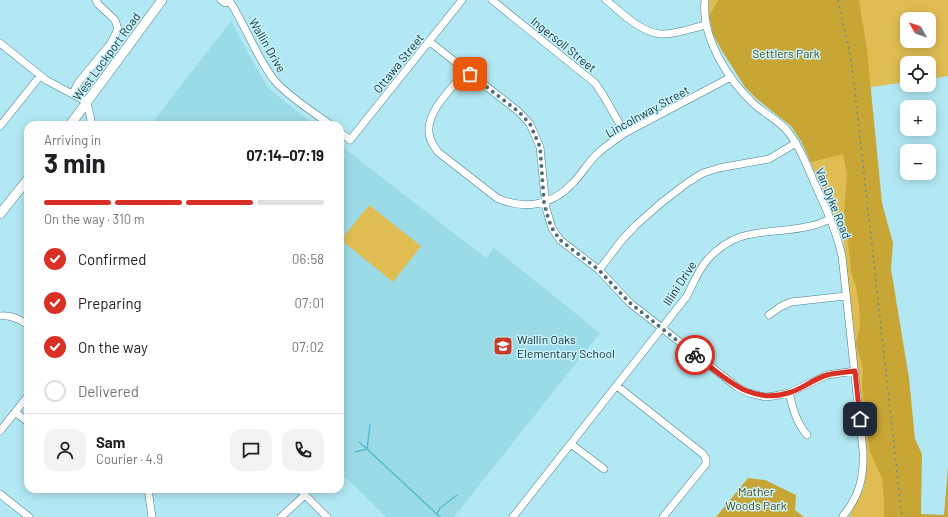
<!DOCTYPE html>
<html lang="en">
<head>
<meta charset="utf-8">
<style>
  :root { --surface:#fff; --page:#f2f2f2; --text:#202124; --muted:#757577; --line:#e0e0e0; --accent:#d93025 }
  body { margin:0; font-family:Barlow,sans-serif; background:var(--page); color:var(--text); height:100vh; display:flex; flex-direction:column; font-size:15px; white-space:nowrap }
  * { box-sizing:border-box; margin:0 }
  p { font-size:13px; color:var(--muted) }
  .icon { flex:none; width:22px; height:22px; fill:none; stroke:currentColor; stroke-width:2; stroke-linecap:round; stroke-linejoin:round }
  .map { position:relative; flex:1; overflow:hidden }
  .panel { position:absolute; left:24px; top:121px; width:320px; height:372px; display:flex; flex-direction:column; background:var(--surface); border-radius:12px; box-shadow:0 2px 10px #0003 }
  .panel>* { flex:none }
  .needle { width:26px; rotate:310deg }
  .fabs { position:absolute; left:900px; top:12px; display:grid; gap:8px }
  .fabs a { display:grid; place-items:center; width:36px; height:36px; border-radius:8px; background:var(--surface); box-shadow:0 2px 10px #0003; font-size:20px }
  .pin { position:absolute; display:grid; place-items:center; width:34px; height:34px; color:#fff; margin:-17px; border-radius:8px; box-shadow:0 2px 6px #0006 }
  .courier { position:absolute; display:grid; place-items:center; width:40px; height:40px; margin:-20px; border:3px solid #d93025; border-radius:50%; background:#fff; color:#222; box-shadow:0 1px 5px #0007 }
  .summary em { font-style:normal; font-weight:700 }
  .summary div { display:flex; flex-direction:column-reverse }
  .summary { display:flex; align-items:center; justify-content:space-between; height:68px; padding:0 20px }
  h1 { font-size:26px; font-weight:700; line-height:30px }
  .bar { display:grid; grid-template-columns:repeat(4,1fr); gap:6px 4px; align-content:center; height:48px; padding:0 20px }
  .bar i { height:5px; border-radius:3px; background:var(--line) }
  .bar .selected { background:var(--accent) }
  .bar p { grid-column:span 4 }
  .line { display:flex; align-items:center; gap:10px; padding:0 20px; border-top:1px solid var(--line) }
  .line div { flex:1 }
  .round { display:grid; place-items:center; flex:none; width:42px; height:42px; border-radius:12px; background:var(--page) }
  ol { padding:0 20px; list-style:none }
  li { display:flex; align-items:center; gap:12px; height:44px }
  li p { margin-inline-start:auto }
  li .icon { padding:4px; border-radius:50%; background:var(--accent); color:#fff; stroke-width:4 }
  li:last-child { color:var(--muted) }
  li i { width:22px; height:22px; border:2px solid var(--line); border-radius:50% }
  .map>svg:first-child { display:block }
</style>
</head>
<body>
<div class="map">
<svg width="948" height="517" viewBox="0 0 948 517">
  <rect width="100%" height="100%" fill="#b2e8f3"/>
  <path fill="#9bdbe7" d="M231 21 252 60 269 89 315 125H152L161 111Z
    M340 145 486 258 494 248 600 333 454 517H386L340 472Z"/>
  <path fill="#dfbd53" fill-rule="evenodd" d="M709 0H827L893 517H849L864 488 866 450 847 285C847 266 846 249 841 231L801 141 791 126 757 99 745 87 721 49 713 34 709 16Z
    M841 0H948V76L929 79V63H907V82L864 88ZM907 19H929V41H907Z
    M369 205 421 246 393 282 341 240Z"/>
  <path fill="#c8a636" d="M718 0H859L867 50 882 203 893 243 891 269 909 378 915 439 922 454 921 514 944 515 948 467V517H884V501L882 478 870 452 867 436 862 386 863 369 856 344 860 326 859 306 856 287 851 272 849 251 844 212 847 174 843 154 811 162 801 141 791 126 757 99 745 87 721 49 713 34 709 16Z
    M748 478 765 480 796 495 795 510 804 517H716Z"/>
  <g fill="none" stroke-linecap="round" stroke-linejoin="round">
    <path stroke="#54bccf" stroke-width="1.5" d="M370 425 367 449 440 517
      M359 442 367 449
      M355 452 367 449
      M437 514 440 508 457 495"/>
    <g stroke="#4a7e88" stroke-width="8">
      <path id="minor" d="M221 0 225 3 229 0
        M229 0C246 26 256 57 275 81 289 97 313 112 331 125
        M492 0 595 83 603 95 625 133
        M606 0C621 12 640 32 660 34 675 35 691 28 706 25
        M705 0C701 37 728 80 754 104 765 114 780 121 789 133 800 148 807 165 814 182 825 206 836 230 842 256L863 451C864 477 860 495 843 516
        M430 42 519 112 530 124 540 147 546 208 552 228 560 240 599 270 630 303 737 387 749 393 765 397 774 396 789 393 827 375 855 371
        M0 43 46 80 87 102 92 125
        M466 71C453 87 427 110 429 132 429 140 434 146 438 152L497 198C524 210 551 206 572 184 581 175 587 164 596 155 604 147 615 140 625 133L731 77
        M73 93 78 83 111 43 118 29 115 20 98 4 96 0
        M0 126 40 76
        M340 132 350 140 462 0
        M599 270 622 240 635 226 661 203 687 183 703 173 719 168 769 159 796 143
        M769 315 780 307 791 302 846 296
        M0 316C11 315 19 319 28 325
        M617 386 703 454 706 459V464L663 517
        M789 393C793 409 796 422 807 435
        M15 412 28 422
        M0 431 28 396
        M571 444 604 469
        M148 489 152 517
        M299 489 327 517
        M0 494 29 517
        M281 517 305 495
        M513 517 687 296C693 284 698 270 708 259 740 224 770 236 810 226 817 225 823 222 830 219"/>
    </g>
    <g stroke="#4a7e88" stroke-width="10">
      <path id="major" d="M70 125 162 0
        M0 214 28 179"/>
    </g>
    <use href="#minor" stroke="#fff" stroke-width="7"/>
    <use href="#major" stroke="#fff" stroke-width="9"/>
    <path stroke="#678d95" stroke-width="1.5" stroke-dasharray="2 4" stroke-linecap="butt" d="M838 0 850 54 854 83 902 517"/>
  </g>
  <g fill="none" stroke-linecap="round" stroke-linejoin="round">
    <path stroke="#4e6f76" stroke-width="4" stroke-dasharray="0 7.2" d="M470 74 519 112 530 124 540 147 544 202 548 218 552 228 560 240 599 270 630 303 695 355"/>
    <path stroke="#d93025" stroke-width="5" d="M695 355C723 376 749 405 788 393 801 390 813 379 827 375 836 373 846 372 855 371L860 419"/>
  </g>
  <defs>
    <g id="school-square" transform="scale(1)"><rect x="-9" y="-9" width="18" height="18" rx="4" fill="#c73b27" stroke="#c8f3fc"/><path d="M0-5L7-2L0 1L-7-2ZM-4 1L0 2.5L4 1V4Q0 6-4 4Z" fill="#fff"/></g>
  </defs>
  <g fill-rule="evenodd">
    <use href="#school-square" x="503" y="346"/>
  </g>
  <g text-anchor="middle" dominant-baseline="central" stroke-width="3" stroke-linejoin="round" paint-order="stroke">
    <g font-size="12" fill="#182e32" stroke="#c8f3fc">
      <text transform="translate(564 44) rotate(39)">Ingersoll Street</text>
      <text transform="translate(268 45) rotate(60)">Wallin Drive</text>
      <text transform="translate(106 56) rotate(-54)">West Lockport Road</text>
      <text transform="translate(398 63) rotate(-51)">Ottawa Street</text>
      <text transform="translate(647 111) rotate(-29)">Lincolnway Street</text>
      <text transform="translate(834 203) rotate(68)">Van Dyke Road</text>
      <text transform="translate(679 283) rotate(-57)">Illini Drive</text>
    </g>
    <g font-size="12" fill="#5d4c10" stroke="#c8f3fc">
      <text x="786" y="53">Settlers Park</text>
      <text x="756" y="491">Mather<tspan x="756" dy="14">Woods Park</tspan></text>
    </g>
    <g font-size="12" fill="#182e32" stroke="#c8f3fc" text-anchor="start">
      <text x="517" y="339">Wallin Oaks<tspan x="517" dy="14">Elementary School</tspan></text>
    </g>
  </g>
</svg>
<div class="fabs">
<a><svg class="needle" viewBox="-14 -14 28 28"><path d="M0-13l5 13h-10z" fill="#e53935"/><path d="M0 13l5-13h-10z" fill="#757577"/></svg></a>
<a><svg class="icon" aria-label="locate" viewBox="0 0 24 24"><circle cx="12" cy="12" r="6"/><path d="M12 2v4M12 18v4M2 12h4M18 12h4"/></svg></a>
<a>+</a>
<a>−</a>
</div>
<div class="pin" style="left:470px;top:74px;background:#ea580c"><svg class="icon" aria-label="bag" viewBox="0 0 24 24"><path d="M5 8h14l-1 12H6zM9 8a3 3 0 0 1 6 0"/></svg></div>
<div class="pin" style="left:860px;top:419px;background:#1f2937"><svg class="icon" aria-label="home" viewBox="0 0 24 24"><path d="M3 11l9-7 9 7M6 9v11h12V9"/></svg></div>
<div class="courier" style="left:695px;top:355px"><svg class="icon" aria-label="bike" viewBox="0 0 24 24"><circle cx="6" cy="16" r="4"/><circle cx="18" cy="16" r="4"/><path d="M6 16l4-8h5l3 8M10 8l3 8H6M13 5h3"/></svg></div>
<section class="panel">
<div class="summary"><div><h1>3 min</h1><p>Arriving in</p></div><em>07:14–07:19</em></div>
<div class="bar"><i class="selected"></i><i class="selected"></i><i class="selected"></i><i></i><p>On the way · 310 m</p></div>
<ol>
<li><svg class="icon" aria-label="check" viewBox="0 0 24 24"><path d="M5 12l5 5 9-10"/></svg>Confirmed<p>06:58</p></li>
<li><svg class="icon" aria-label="check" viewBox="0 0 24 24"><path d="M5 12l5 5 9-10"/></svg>Preparing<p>07:01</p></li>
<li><svg class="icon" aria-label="check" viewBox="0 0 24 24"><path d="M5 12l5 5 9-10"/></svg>On the way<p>07:02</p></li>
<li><i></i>Delivered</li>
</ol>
<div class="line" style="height:72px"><a class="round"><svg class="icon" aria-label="person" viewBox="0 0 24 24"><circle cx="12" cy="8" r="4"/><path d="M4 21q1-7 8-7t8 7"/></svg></a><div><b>Sam</b><p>Courier · 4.9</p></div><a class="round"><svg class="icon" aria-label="chat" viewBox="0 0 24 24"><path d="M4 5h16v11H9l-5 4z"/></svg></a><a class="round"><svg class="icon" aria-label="phone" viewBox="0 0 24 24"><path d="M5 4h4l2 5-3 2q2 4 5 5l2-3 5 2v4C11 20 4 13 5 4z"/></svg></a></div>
</section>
</div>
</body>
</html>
